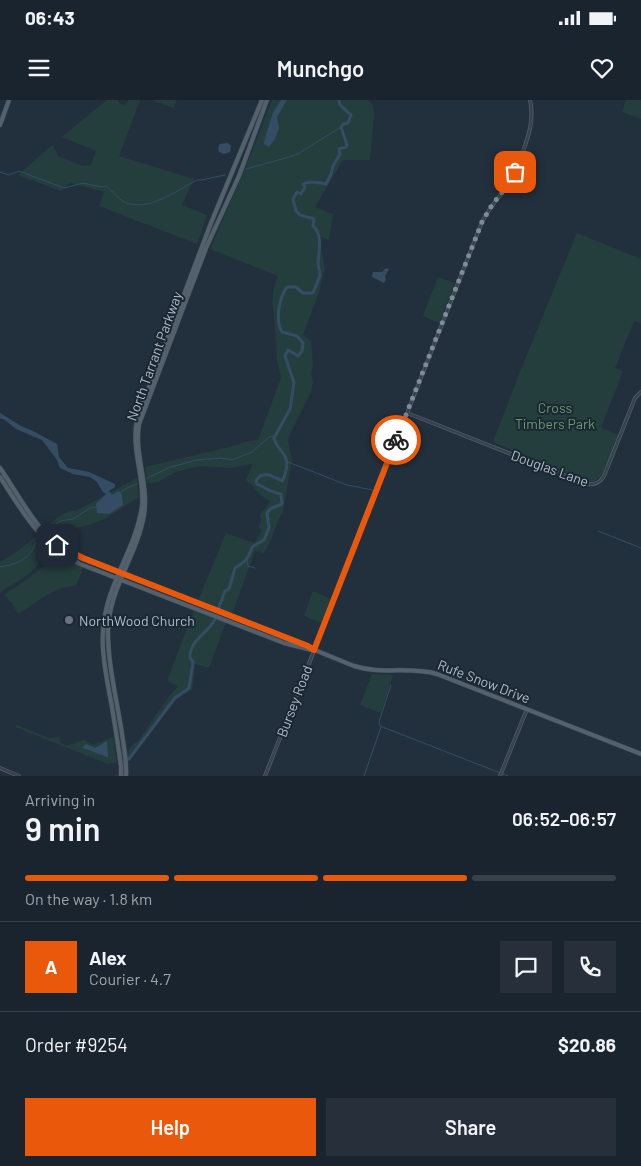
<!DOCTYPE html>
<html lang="en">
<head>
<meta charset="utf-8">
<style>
  :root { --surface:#1a242e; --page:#27303a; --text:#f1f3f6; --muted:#9fa4aa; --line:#38414a; --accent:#ea580c }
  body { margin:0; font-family:Barlow,sans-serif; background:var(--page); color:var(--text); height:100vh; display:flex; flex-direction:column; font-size:19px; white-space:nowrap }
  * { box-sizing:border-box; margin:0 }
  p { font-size:16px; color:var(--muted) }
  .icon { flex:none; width:28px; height:28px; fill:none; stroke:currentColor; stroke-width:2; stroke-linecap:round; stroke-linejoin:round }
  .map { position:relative; height:676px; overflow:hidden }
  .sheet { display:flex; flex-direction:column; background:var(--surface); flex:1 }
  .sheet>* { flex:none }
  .pin { position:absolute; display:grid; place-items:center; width:42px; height:42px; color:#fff; margin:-21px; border-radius:10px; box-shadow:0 2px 8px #0006 }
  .courier { position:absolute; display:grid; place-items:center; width:50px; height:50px; margin:-25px; border:4px solid #ea580c; border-radius:50%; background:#fff; color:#222; box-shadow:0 1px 6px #0007 }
  .summary em { font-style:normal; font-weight:600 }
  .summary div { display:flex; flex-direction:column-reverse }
  .summary { display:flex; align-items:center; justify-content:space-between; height:85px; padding:0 25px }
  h1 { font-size:32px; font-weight:600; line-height:38px }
  .bar { display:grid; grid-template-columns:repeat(4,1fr); gap:8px 5px; align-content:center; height:60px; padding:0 25px }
  .bar i { height:6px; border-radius:4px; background:var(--line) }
  .bar .active { background:var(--accent) }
  .bar p { grid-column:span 4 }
  .line { display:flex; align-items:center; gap:12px; padding:0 25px; border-top:1px solid var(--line) }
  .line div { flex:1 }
  .round { display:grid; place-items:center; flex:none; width:52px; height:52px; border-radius:0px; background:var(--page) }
  .cta { display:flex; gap:10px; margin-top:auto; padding:10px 25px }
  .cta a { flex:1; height:58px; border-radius:0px; background:var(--accent); color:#fff; font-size:20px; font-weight:600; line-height:58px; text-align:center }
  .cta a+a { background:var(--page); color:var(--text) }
  .status { display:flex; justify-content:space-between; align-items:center; height:35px; padding:0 25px; background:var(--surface); direction:ltr }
  .status svg { height:14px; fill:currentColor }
  header { display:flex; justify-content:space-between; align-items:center; height:65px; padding:0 25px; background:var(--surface); font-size:22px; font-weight:600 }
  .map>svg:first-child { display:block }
</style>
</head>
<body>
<div class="status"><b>06:43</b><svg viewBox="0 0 49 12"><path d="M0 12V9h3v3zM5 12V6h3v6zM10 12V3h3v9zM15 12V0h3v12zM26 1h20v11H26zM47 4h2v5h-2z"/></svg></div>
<header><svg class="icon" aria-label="menu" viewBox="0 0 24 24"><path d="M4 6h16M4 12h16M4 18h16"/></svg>Munchgo<svg class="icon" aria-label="heart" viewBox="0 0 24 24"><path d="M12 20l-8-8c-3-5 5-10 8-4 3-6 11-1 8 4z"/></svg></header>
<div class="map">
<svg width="641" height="676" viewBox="0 0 641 676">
  <rect width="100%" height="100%" fill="#22303d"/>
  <path fill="#243e3e" d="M107 0H118L119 3 125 5 129 0H140L119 56 194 79 182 105 207 115 197 144 99 106 104 92 71 83 67 85 61 91 18 75 52 45 54 46 58 56 83 66 91 65 96 51 62 37Z
    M152 0H177L173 8Z
    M272 0H368L373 5 374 17 370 60H343L315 107 333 114 329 140 318 136 325 168 319 192 303 235 311 241 313 267 311 273 313 282 311 292 289 336 288 342 292 360 283 412C274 424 273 441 264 453L255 451 232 514 198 501 226 433 254 443 262 430 258 428 262 418 259 417C262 410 267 408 270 401 260 396 255 388 246 380L253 364 230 368 200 366 176 372 158 382 147 383 145 367 237 345 244 342 258 340 281 278 277 259 274 212C270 199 274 188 278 176L210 149 245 69Z
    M626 0H641V19L622 12Z
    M577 133 641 159V223L634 221 615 268 623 271 601 328 619 335C613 348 605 381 590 383L493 342 521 269Z
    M438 177 455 183 439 223 423 216Z
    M137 378 139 397 103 420 82 427 67 428 52 437 44 429C52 422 65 409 76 411Z
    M38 435 50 447 51 449C42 460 34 471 23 478 16 484 7 486 0 493V462L18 451Z
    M55 454 83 468 76 486C55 485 35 504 18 514L12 503 4 495C22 482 41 472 55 454Z
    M313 491 331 499 321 523 304 516Z
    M194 510 226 522 209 568 195 564 192 590 176 599 128 662 127 653 133 644 138 641 170 595 178 586 167 581Z
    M372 574 393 575 381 613 360 605Z
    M17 625 49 638 59 637 61 643 66 646 84 640 93 645 113 637 117 662 108 664 15 627Z"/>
  <path fill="#344d65" d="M281 0H287L277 17 279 28 275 39 269 47 264 44C264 42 272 13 274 11 276 7 279 4 281 0Z
    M228 43 231 46 230 52 224 54 219 52 218 48 220 44Z
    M386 168 389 169 385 176 386 180 384 183 372 177 373 172H382Z
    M0 313 21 326 33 331 57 344 59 357 68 368 89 372 115 384V387L109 391 112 395 119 391 122 395 123 405 109 414 97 413 96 404 106 394 102 391 97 382 90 377 73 374 60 368 57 360 42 340 16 329 5 320 0 318Z
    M107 641 108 657C105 657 88 649 82 648L86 644 95 648Z"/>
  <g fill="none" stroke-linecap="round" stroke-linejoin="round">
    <path stroke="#344d65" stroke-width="1" d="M246 69 296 55 341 27
      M0 72 9 75 19 71 64 88 83 83 101 87 106 86C112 90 117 98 124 102 148 113 177 90 197 80H201L225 75
      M288 362 347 385 373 390
      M147 378 171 367 197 360 221 358 232 360 252 352 269 337 274 336
      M120 393 127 388 137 384
      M47 430 60 421 73 419 90 408 96 407
      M598 431 641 448
      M247 459 248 466 255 468
      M0 467C12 465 24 462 32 451 34 447 35 443 37 440
      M391 585 379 622 380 626 508 676
      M116 676H117
      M364 676 381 627"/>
    <path stroke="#344d65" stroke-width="3" d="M219 507 225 491 229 489 235 468C245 462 249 458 252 447L264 440 269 428 267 413 270 409 282 404 281 394C272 393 266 388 257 384L256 381C262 369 274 377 282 381 285 377 285 375 286 370 290 352 277 352 274 338L290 309 294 283 285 256 288 250 298 256 302 251 303 243 297 236 282 232C275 220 279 198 287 187H296L303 193H313C315 188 318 181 320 175 320 171 318 167 318 163 319 152 323 134 313 126L314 119 300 115 296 111 293 99 297 92 301 94 305 87 303 84C311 80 318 83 326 84L331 74 333 66 340 54 339 49 346 47 347 45 341 27 343 24 348 23 351 15 340 5 339 1
      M129 659 175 598 189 588 193 562 190 558C189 540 209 533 215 519"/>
    <g stroke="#545f6b" stroke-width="4">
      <path id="minor" d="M407 313 587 384C595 385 600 383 604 376L635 298 641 292
        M0 668 19 676
        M265 676 482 122C490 106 501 95 511 81 515 75 517 67 520 60 527 40 535 22 530 0
        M500 676 527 609"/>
    </g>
    <g stroke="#3f4b56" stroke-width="5">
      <path id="major" d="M0 25 9 0
        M0 368C16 391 36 429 58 446 66 451 74 455 83 459L219 511 354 566C382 575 410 566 437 574L641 654
        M0 377C24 414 40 444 80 464L284 543 312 550
        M121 676V666C118 645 115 624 111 602 106 574 99 544 105 515 112 477 137 444 142 406 145 377 131 351 137 319L211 123 262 0
        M126 676C127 662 124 648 122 634 117 600 108 566 108 532 108 490 137 456 144 415 149 384 134 355 139 324L206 148 239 76 267 0"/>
    </g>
    <use href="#minor" stroke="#36424d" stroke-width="2.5"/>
    <use href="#major" stroke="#53616d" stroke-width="4"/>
  </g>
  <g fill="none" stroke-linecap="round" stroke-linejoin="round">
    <path stroke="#7f8b98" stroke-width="5" stroke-dasharray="0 9" d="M396 340 482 122 492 105 510 82 515 72"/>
    <path stroke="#ea580c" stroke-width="6" d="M57 445 83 458 308 546 314 550 396 340"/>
  </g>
  <circle fill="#6b7280" stroke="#1b2732" stroke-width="2" cx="69" cy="520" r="5"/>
  <g text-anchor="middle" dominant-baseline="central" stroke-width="4" stroke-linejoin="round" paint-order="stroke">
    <g font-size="14" fill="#b1bcc9" stroke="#1b2732">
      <text transform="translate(154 256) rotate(-70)">North Tarrant Parkway</text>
      <text transform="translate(550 368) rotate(20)">Douglas Lane</text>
      <text transform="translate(484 581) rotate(21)">Rufe Snow Drive</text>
      <text transform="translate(294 601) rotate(-69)">Bursey Road</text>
    </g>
    <g font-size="14" fill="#679b6e" stroke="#1b2732">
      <text x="555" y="307">Cross<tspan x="555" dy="16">Timbers Park</tspan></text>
    </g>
    <g font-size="14" fill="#b1bcc9" stroke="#1b2732" text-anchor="start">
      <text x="79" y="520">NorthWood Church</text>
    </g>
  </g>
</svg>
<div class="pin" style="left:515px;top:72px;background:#ea580c"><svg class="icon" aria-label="bag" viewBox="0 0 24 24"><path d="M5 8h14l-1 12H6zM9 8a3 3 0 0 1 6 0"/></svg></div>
<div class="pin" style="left:57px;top:445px;background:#1f2937"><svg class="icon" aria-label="home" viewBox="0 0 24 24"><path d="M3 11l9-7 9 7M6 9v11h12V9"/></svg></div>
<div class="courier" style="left:396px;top:340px"><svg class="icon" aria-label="bike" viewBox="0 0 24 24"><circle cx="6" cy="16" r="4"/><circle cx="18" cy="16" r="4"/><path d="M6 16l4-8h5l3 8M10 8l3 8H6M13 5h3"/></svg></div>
</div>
<section class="sheet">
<div class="summary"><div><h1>9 min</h1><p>Arriving in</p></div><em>06:52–06:57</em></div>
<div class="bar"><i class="active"></i><i class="active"></i><i class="active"></i><i></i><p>On the way · 1.8 km</p></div>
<div class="line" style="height:90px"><b class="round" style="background:var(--accent);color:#fff">A</b><div><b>Alex</b><p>Courier · 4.7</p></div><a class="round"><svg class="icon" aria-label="chat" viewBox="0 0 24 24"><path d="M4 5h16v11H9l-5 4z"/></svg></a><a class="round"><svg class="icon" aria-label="phone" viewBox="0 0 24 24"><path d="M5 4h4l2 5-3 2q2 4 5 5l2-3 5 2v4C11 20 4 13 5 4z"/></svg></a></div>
<div class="line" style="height:65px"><div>Order #9254</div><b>$20.86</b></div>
<div class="cta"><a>Help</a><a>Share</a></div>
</section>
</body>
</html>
